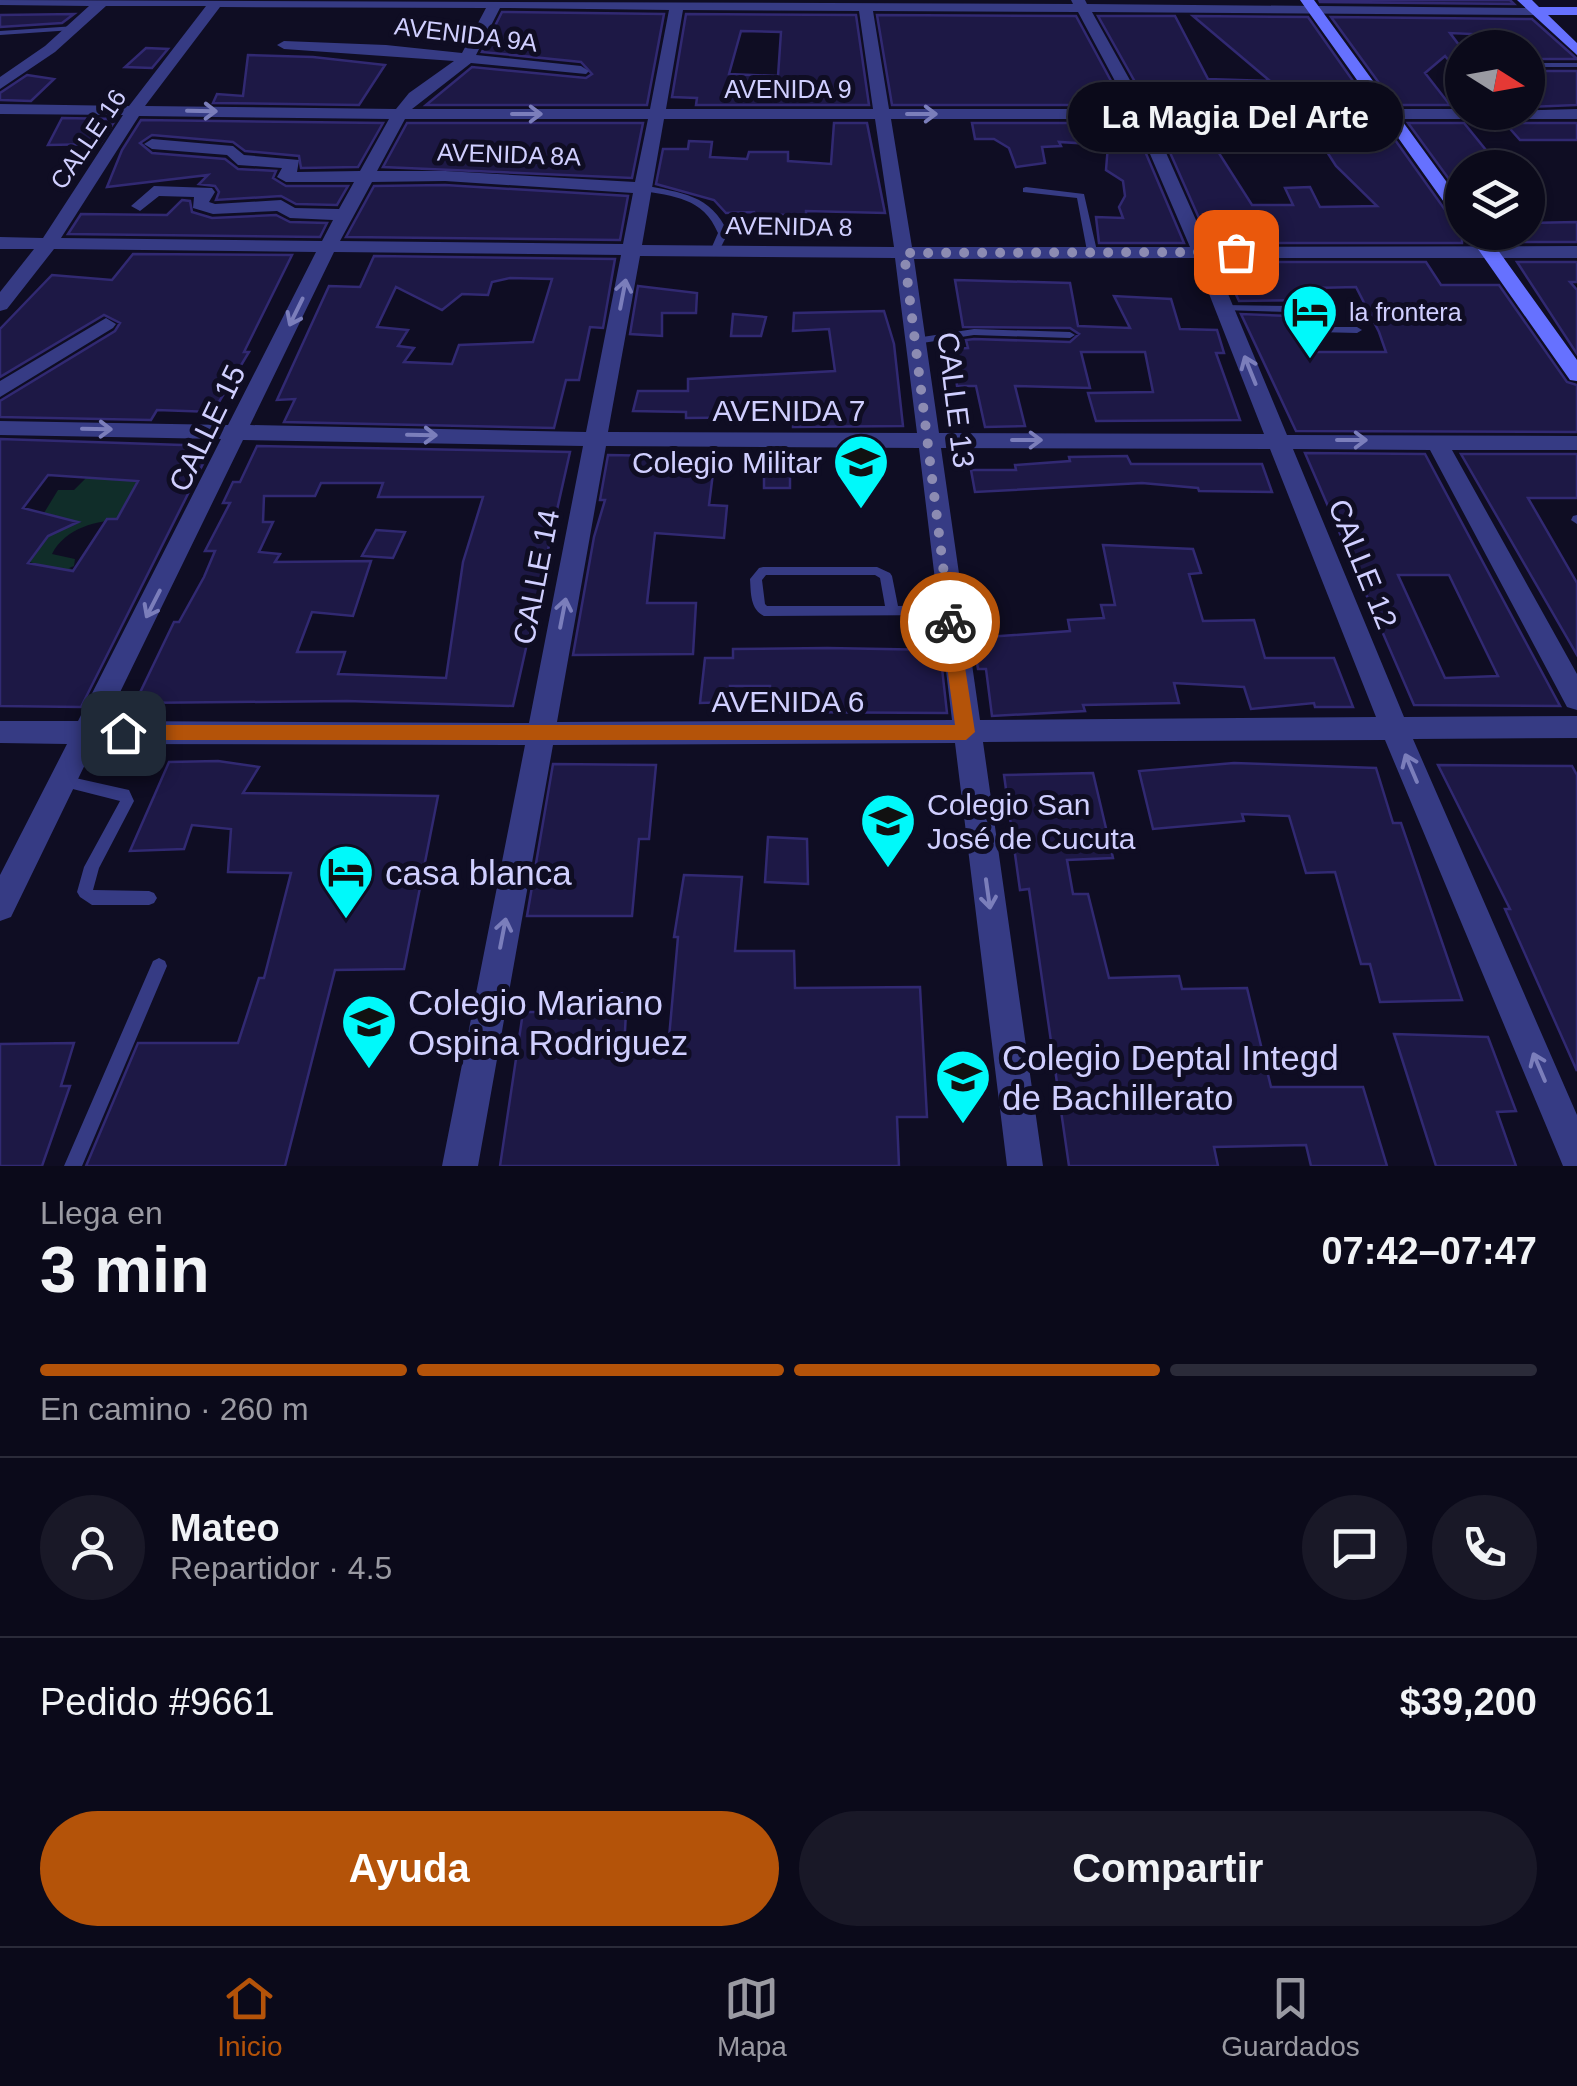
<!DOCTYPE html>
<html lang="es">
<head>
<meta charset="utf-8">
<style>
  :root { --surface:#0b0a1a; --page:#191827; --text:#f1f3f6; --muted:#9a9aa2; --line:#2b2b39; --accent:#b45309 }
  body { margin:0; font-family:Helvetica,sans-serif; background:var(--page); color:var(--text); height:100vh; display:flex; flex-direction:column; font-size:38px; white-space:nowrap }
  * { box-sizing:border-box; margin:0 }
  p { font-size:32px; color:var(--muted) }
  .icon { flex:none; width:55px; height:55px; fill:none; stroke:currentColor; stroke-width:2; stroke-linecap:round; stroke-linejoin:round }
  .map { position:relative; height:1166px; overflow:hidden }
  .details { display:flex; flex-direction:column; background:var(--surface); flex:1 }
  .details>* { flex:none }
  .needle { width:65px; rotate:101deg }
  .tools { position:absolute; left:1445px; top:30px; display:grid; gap:20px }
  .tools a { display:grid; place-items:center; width:100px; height:100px; border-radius:50%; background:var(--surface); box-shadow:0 2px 8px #0004,0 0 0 2px var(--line); font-size:50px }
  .pin { position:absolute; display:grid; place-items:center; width:85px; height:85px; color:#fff; margin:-42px; border-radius:20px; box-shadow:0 5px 15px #0006 }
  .courier { position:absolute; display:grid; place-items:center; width:100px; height:100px; margin:-50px; border:8px solid #b45309; border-radius:50%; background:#fff; color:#222; box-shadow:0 2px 12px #0007 }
  .bubble { position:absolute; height:70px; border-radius:35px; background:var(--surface); box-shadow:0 2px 8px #0004,0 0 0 2px var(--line); font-size:32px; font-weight:700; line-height:70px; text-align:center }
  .headline em { font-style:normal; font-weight:700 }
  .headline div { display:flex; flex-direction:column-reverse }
  .headline { display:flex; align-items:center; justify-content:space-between; height:170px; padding:0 40px }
  h1 { font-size:65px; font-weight:700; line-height:75px }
  .bar { display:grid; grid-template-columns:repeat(4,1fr); gap:15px 10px; align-content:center; height:120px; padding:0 40px }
  .bar i { height:12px; border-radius:8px; background:var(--line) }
  .bar .selected { background:var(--accent) }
  .bar p { grid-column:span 4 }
  .line { display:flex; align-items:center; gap:25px; padding:0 40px; border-top:2px solid var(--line) }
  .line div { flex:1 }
  .round { display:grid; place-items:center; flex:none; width:105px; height:105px; border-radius:52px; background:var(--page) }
  .button { display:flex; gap:20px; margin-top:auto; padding:20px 40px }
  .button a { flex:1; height:115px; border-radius:60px; background:var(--accent); color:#fff; font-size:40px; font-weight:700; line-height:115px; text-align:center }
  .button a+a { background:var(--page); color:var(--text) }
  .tab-bar { display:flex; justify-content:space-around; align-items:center; height:140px; border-top:2px solid var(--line); background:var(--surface); font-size:28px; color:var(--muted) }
  .tab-bar a { display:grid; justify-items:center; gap:5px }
  .tab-bar .selected { color:var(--accent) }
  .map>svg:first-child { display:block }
</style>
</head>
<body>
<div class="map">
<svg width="1577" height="1166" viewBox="0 0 1577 1166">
  <rect width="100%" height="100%" fill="#0f0d23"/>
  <path fill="#102d29" d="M86 478 137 480 130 520C101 519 66 526 52 554L75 559 74 566 69 568 76 571 69 596 58 569 29 562 48 536 77 522 44 513 58 490H74Z"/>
  <path fill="#1d1845" stroke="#312972" stroke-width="2.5" fill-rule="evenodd" d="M1319 0H1510L1514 4 1320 2Z
    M502 12 664 14 647 105H426L472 67 586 78 592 74 581 62 482 52Z
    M74 14 62 23 0 27V15Z
    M686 14 856 15 869 105H696L697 98 672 97ZM741 31 781 32 778 76 729 74Z
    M877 15 1076 16 1124 105H892Z
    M1098 16H1175L1208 79 1270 81 1193 16 1308 17 1370 105H1148Z
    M1331 17 1532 19 1577 59H1528V47L1517 36 1450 33 1462 49V76L1445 56 1425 73 1450 105H1395Z
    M146 48 168 49 152 68 125 67Z
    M248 55 313 57 385 65 359 105 213 103 217 94 243 96Z
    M1532 71H1577V105L1528 107V86H1543Z
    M27 75 54 79 31 101 0 100V93Z
    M62 118 116 119 100 144 48 145Z
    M141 120 383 123 358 167 301 168 299 156 245 151 233 142 152 135 140 143 152 153 225 159 238 169 276 171 273 178 286 186H348L337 205 296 204 281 196 216 200 219 192 215 186 199 184 208 175 107 187 122 150Z
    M407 123H643L632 178 383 167Z
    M834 123H867L885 213 806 211V216L767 214 760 221 754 212 726 213 714 200 656 184 663 149H688L689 141 712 142 710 157 747 159 749 152H788V161L831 164Z
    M972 123H1133L1184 243H1099L1096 217 1123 218 1119 207 1125 196 1123 181 1106 170 1108 145 1059 142 1061 146 1042 147 1045 163 1016 167 1009 148 994 139H975Z
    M1157 123H1383L1453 221 1462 223V243H1210ZM1208 136 1322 144 1336 166 1377 206 1320 207 1310 187 1285 188 1293 205H1252Z
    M1408 123H1464L1490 155 1479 156 1487 168H1462V197Z
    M1505 123H1577V140H1520Z
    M445 185 628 196 620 240 346 237 374 186Z
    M182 200 190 201 192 212 212 218 276 215 290 222 327 223 320 237 68 234 81 214 167 215Z
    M1577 222V242H1503L1496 232H1528V223Z
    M133 254 292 255 244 352H249L213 412 157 410 151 420 0 417V401L115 331 120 323 104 315 0 377V329L52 275 112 280Z
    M374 256 615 259 603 328 590 327 579 380H566L554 428 284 422 295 399 277 400 329 286 360 287ZM510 278 552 279 533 342 459 345 452 364 404 362 414 348 398 346 408 330 377 327 396 287 442 310 462 294 488 295 492 282Z
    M1221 262H1426L1441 285H1499L1567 382 1577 385V432L1296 431 1241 314 1290 316 1311 352H1386L1379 332 1356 287 1315 288 1321 300 1239 301Z
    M1517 262H1577V282H1570L1577 290V354Z
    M955 280 1070 283 1078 326 1130 328 1114 296 1171 299 1180 329 1217 330 1224 353H1216L1240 420 1096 421 1088 393 1153 392 1145 352H1081L1090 388 1015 386 1025 426 985 427 976 386H957L952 349 968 348 966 340 974 339 1070 342 1079 334 1070 328 963 327Z
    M638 286 697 293 696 313H662V336L630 334Z
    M884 311 894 344 903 426 793 427V417L686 418V412L633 411 638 391H688V379L835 371 829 329 793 331 794 313Z
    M733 314 766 317 761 336H731Z
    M0 439 212 446 81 707 0 706ZM48 475 138 481 117 519H107L73 571 28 563 48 536 78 522 23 508Z
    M257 446 570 452 513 706 347 701 135 703 174 622H179L204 577 215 551H205L230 503H223L233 482H240ZM321 483H383L378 497H483L463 562 446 678 338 674 345 652H297L312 612 353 616 371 561 275 562 280 554 259 552 273 522H263L264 496H315Z
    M1305 453 1425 454 1560 706 1414 705ZM1398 575H1449L1498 676 1445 678Z
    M1461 454H1577V498H1528L1577 583V655Z
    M608 455 715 457 709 505 727 506 724 538 655 533 647 603H696L693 654 573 655 594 537 605 500H600Z
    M764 455H790V488H764Z
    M1127 456 1131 464H1262L1272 492 1199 491 1198 488 1142 483 975 492 971 470H1016L1015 465 1070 461 1069 457Z
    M376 530 405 532 393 558 362 556Z
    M1103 545 1193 549 1201 573 1189 574 1203 621 1254 620 1265 658H1334L1353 707H1315L1314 703 1251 709 1244 687 1174 683 1179 703 1083 705 1085 711 992 716 986 669H978L973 638 1070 631 1068 620 1104 618 1101 605H1115Z
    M827 648 940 650 947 713 769 712 770 686H730L731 702 700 703 705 658H733V649Z
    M218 761 259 767 243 793 438 796 404 969 335 970 285 1166H86L138 1043H238L259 978H264L291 873 228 872 231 829 192 825 184 849 130 851 169 762Z
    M1234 763 1376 768 1393 823H1401L1462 1000 1380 1002 1370 964H1361L1335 872 1306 873 1289 816 1242 814 1244 821 1153 829 1139 771Z
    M553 764 656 765 649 839H639L632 916H527Z
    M1438 765 1572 766 1577 775V1071L1505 909H1510Z
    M1093 773 1113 858 1067 860 1073 894H1088L1109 978 1179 976 1182 989 1247 988 1271 1087H1363L1387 1166H1311L1306 1145 1214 1147 1218 1166H1069L1029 889 1020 890 1004 775Z
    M768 837 807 839 808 884 765 882Z
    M684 875 742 877 735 951H794L795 988 920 987 927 1117H897L899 1166H500L523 1012H578L580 995 627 993 624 1050 668 1049 678 937H674Z
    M1394 1034 1488 1037 1516 1111 1497 1112 1516 1166H1436Z
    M74 1043 61 1086H70L42 1166H0V1044Z"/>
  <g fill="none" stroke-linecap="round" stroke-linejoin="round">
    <path fill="#363b84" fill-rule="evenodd" d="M76 26 77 28 73 30 0 35V31Z
      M1528 63H1577V67H1528Z
      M643 185C681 193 711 194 728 233L719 251H713L711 249 718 233C703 197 674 197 640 190V186Z
      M1026 187 1084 194 1097 251 1095 253 1092 254 1087 251 1077 198 1023 192V188Z
      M1225 305 1293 306 1323 327H1357L1362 330 1357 333 1317 332 1291 312 1222 310V306Z
      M974 329 1070 332 1075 335 1070 338 974 335 916 344 911 341 916 338Z
      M1577 515V524L1571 520 1573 516Z
      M763 567H877L890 573 892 576 898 606 948 605 953 607 954 610 953 613 948 615 764 616C750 609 751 593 750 579L759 568ZM766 575H875L880 578 885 606H767L765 604 762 580Z
      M62 775 129 790 134 801 99 868 93 890 149 891 154 893 157 898 154 903 149 905H92L80 897 77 892 84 867 120 801 57 785 55 781 57 777Z
      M159 958 165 961 167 966 82 1166H64L153 961Z"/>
    <path fill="#363b84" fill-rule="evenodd" d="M0 0 1073 4 1071 0H1085L1087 4 1540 8 1542 11 1535 15 1092 12 1146 109H1462V112L1577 109V119H1151L1208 247 1577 246V258H1213L1287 435 1577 436V450H1452L1577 674V710L1567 707 1430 450 1293 449 1404 717 1577 716V738L1413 739 1577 1115V1166H1563L1385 740 983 742 1043 1166H1007L955 743 553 745 478 1166H442L525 745 95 744 11 917 0 921V875L67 744 0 743V721H78L221 439 0 435V421L228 425 316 252 54 249 7 309 0 311V292L34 249H0V237L43 238 123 115 0 114V104L129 106 206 6H106L55 52 0 89V77L45 46 89 6 0 5ZM220 7 486 8 462 53 386 45 284 41 277 45 284 49 454 61 409 93 396 109 145 106ZM500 8 669 10 650 109H412L471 63 586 74 589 71 581 66 476 55ZM683 10 859 11 873 109H666ZM873 11 1078 12 1130 109H889ZM139 116 389 119 360 171 297 172 299 160 244 155 233 146 152 139 144 144 152 149 227 155 238 165 282 168 277 177 286 182H354L339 209 295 208 281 200 215 204 209 202 215 192 212 188 154 186 131 206 140 211 159 196 194 197 193 208 213 214 277 211 290 218 333 220 322 241 61 238ZM405 119H648L635 182 445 171H377ZM664 119H875L894 247 642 245ZM891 119H1135L1190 247H912ZM445 181 633 193 623 244 340 241 372 182ZM334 252 621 255 586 432 250 425ZM640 256 895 258 917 433 608 432ZM1195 258 1264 434 939 433 914 259ZM243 440 583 446 529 723 106 721ZM606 446 919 448 952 720 557 722ZM941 448 1270 449 1376 717 980 720Z
      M106 318 116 324 113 328 0 397V381Z"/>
    <path fill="#6671ff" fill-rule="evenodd" d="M1300 0H1314L1462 203V220L1456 219Z
      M1517 0H1532L1539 7H1577V15H1548L1577 43V55Z
      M1466 232H1485L1577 360V381L1570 380Z"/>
  </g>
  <defs><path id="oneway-shaft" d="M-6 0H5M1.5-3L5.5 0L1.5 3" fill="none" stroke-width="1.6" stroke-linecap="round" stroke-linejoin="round" transform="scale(2.5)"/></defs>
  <g stroke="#7b7ebb">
    <use href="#oneway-shaft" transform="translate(202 111) rotate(1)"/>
    <use href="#oneway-shaft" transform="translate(527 114)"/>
    <use href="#oneway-shaft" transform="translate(922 114)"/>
    <use href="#oneway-shaft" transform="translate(623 294) rotate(-79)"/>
    <use href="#oneway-shaft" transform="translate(296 312) rotate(116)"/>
    <use href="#oneway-shaft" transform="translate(1250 370) rotate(-112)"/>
    <use href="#oneway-shaft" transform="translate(97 429) rotate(1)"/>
    <use href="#oneway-shaft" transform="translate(422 435) rotate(1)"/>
    <use href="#oneway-shaft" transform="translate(1027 440)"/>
    <use href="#oneway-shaft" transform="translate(1352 440)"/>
    <use href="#oneway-shaft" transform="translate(153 604) rotate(117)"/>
    <use href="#oneway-shaft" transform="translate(563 613) rotate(-79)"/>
    <use href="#oneway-shaft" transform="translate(1411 768) rotate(-113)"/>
    <use href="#oneway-shaft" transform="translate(988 894) rotate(82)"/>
    <use href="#oneway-shaft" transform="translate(503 933) rotate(-79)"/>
    <use href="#oneway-shaft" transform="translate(1539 1067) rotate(-113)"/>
  </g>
  <path fill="#b45309" d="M950 616 958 622 975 732 966 740H123L114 733 123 725H955L941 622Z"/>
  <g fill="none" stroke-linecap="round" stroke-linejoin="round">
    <path stroke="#8c8bb2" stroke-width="10" stroke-dasharray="0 18" d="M950 622 904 253 1236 252"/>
  </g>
  <defs>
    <g id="hotel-pin" transform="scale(2.875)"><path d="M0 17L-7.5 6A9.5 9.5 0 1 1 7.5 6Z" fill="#00f9fa" stroke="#0f0d23"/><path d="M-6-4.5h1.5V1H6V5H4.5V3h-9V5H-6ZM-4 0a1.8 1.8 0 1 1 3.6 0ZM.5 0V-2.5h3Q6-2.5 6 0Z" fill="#111"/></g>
    <g id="school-pin" transform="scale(2.875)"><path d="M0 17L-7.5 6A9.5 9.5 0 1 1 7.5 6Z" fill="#00f9fa" stroke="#0f0d23"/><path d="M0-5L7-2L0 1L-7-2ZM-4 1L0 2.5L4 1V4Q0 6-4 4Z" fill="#111"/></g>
  </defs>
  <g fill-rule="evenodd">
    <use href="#hotel-pin" x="1310" y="312"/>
    <use href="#school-pin" x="861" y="462"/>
    <use href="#school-pin" x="888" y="821"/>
    <use href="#hotel-pin" x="346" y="872"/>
    <use href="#school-pin" x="369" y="1022"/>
    <use href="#school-pin" x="963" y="1077"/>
  </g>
  <g text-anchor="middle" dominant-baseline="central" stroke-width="10" stroke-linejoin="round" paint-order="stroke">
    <g font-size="25" fill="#d0cfff" stroke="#0f0d23">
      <text transform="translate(466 34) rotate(7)">AVENIDA 9A</text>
      <text x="788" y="89">AVENIDA 9</text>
      <text transform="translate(88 139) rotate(-56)">CALLE 16</text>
      <text transform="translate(509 154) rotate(2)">AVENIDA 8A</text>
      <text transform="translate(789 226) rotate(1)">AVENIDA 8</text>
    </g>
    <g font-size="25" fill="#d0cfff" stroke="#0f0d23" text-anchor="start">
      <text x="1349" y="312">la frontera</text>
    </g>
    <g font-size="30" fill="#d0cfff" stroke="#0f0d23">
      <text transform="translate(956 400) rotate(83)">CALLE 13</text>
      <text x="789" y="410">AVENIDA 7</text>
      <text transform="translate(207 428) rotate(-64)">CALLE 15</text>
      <text transform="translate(1363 564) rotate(68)">CALLE 12</text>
      <text transform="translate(536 577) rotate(-79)">CALLE 14</text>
      <text x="788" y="701">AVENIDA 6</text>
    </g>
    <g font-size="30" fill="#d0cfff" stroke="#0f0d23" text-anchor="end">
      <text x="822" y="462">Colegio Militar</text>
      <text x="927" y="804" text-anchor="start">Colegio San<tspan x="927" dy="34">José de Cucuta</tspan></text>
    </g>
    <g font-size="35" fill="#d0cfff" stroke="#0f0d23" text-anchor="start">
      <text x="385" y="872">casa blanca</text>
      <text x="408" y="1002">Colegio Mariano<tspan x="408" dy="40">Ospina Rodriguez</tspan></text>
      <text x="1002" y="1057">Colegio Deptal Integd<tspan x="1002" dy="40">de Bachillerato</tspan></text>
    </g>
  </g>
</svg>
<div class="tools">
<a><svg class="needle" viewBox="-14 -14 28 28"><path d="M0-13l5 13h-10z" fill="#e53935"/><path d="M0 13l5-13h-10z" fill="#9a9aa2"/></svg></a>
<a><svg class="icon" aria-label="layers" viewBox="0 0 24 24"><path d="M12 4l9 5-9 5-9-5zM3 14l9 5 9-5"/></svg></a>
</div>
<div class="pin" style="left:1236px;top:252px;background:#ea580c"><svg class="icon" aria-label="bag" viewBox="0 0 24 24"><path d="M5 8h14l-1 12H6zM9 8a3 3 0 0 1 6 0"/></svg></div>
<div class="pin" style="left:123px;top:733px;background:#1f2937"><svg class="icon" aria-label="home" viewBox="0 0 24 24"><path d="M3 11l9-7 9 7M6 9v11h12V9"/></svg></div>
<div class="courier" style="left:950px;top:622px"><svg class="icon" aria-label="bike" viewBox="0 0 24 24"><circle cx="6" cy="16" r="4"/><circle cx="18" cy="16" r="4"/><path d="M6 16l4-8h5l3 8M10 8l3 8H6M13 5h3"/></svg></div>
<div class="bubble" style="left:1068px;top:82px;width:335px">La Magia Del Arte</div>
</div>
<section class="details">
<div class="headline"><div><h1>3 min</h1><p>Llega en</p></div><em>07:42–07:47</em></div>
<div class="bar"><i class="selected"></i><i class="selected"></i><i class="selected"></i><i></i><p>En camino · 260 m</p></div>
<div class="line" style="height:180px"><a class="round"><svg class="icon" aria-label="person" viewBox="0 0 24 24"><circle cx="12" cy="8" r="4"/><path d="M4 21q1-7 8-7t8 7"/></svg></a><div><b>Mateo</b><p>Repartidor · 4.5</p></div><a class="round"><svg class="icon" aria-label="chat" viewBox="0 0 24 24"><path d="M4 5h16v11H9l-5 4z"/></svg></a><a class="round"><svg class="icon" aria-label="phone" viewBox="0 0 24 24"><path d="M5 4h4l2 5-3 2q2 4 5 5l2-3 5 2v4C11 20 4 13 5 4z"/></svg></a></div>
<div class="line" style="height:130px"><div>Pedido #9661</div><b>$39,200</b></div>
<div class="button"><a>Ayuda</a><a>Compartir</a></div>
</section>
<nav class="tab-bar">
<a class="selected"><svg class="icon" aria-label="home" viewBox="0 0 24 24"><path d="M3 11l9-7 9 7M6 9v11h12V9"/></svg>Inicio</a>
<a><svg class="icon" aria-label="map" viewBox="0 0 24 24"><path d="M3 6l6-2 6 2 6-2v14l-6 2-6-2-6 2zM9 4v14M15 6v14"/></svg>Mapa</a>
<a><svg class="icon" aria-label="saved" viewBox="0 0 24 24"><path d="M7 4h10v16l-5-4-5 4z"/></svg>Guardados</a>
</nav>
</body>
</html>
